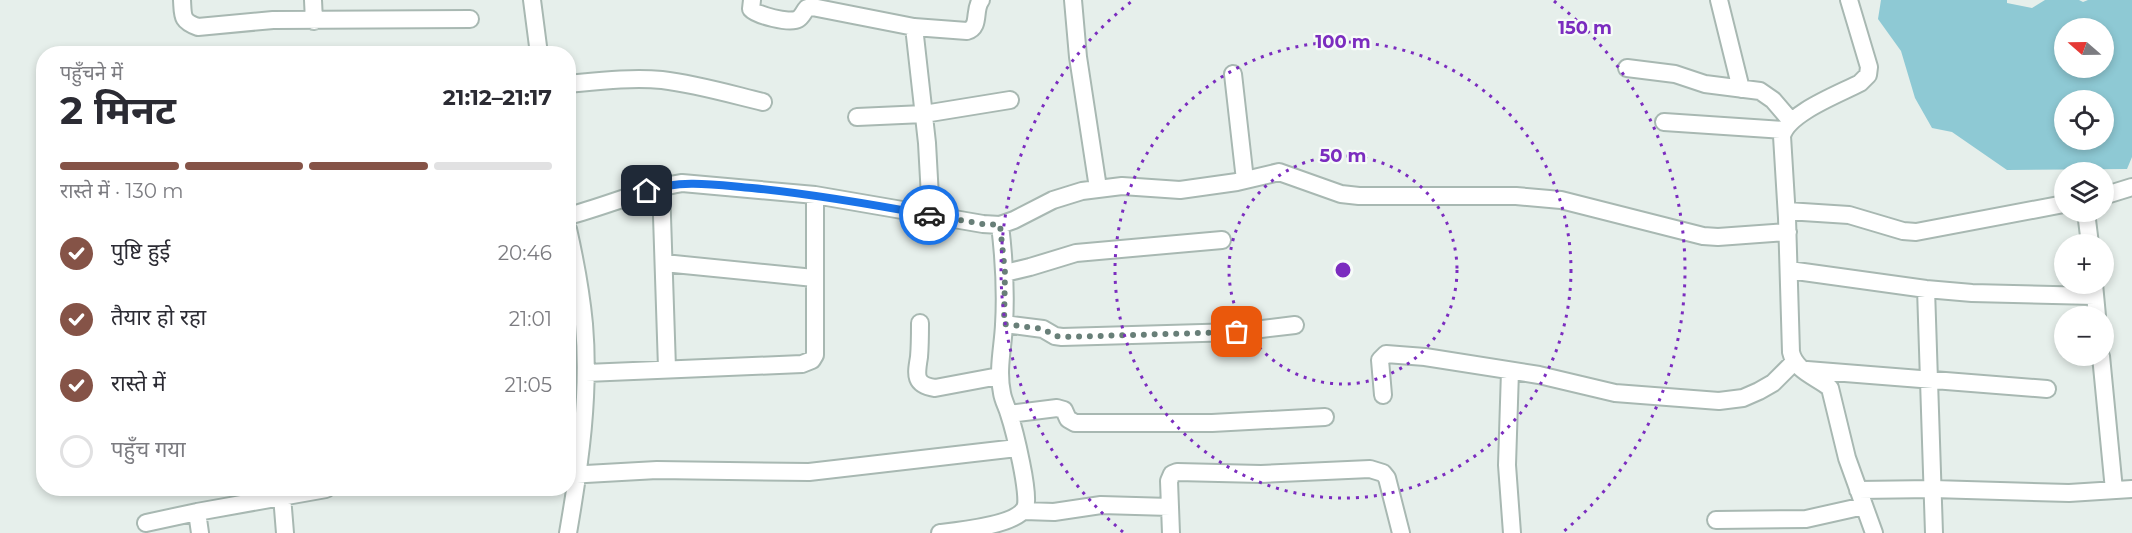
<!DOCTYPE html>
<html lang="hi">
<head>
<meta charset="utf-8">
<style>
  :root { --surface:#fff; --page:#f2f2f3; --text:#2b2b33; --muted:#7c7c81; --line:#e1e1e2; --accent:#855347 }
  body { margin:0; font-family:Montserrat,"Noto Sans Devanagari",sans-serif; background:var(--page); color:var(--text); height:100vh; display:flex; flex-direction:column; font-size:22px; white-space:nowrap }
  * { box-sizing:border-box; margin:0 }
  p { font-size:20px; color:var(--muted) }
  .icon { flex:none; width:33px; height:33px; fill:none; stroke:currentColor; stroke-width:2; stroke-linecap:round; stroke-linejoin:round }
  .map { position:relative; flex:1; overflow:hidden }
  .side { position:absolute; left:36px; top:46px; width:540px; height:450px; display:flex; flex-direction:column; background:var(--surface); border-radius:24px; box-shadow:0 3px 9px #0003 }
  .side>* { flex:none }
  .needle { width:39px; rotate:290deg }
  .fabs { position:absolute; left:2054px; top:18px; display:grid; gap:12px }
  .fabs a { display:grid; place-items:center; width:60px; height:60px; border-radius:50%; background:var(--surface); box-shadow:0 3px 9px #0003; font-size:30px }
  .pin { position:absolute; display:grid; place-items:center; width:51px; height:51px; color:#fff; margin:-26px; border-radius:12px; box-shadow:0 3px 9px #0006 }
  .courier { position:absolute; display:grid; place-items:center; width:60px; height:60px; margin:-30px; border:4px solid #1a73e8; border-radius:50%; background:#fff; color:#222; box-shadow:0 2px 8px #0007 }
  .headline em { font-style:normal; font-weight:700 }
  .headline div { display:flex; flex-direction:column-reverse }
  .headline { display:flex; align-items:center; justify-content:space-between; height:102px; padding:0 24px }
  h1 { font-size:39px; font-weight:700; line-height:45px }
  .bar { display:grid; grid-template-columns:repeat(4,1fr); gap:9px 6px; align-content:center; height:72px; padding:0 24px }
  .bar i { height:8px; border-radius:4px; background:var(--line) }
  .bar .selected { background:var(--accent) }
  .bar p { grid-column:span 4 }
  ol { padding:0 24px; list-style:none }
  li { display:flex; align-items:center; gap:18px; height:66px }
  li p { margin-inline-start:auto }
  li .icon { padding:6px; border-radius:50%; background:var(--accent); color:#fff; stroke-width:4 }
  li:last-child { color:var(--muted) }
  li i { width:33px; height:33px; border:3px solid var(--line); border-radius:50% }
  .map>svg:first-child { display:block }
</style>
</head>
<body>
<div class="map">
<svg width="2132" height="533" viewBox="0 0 2132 533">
  <rect width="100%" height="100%" fill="#e6efeb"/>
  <path fill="#8ec9d4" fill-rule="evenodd" d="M1881 0H2007V3L2032 8 2045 0H2079L2083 2 2088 0H2132V157L2127 169 2007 170 1952 132 1932 128 1915 98 1901 51 1878 19ZM2064 28H2103V68H2064ZM2064 100H2103V140H2064Z"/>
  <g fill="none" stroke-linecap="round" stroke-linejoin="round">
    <g stroke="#a8b8b2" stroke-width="20">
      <path id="minor" d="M182 0C183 16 181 21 198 27L273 20 470 19
        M313 0 314 21
        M532 0 539 54
        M752 0 751 9C756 15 790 24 798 19 802 17 804 11 807 8L812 7 914 27 967 31C981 27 973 10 981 0
        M1073 0 1078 57 1098 188
        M1719 0 1741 89
        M1849 0 1869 67 1868 75 1860 83C1839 94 1788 113 1782 136L1787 218 1791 352C1795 371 1817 377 1830 388L1847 458 1874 533
        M914 27 927 143 931 215
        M1627 68 1675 74 1705 84 1760 91 1773 100 1791 121
        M1233 74 1245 180
        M568 84C599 81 632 77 662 80 696 84 730 94 763 102
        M857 117 924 114 1010 100
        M1664 122 1784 130
        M661 186 667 368
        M2103 196 2132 187
        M1787 211 1849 215 1903 231 1916 232 2064 204
        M2086 212 2090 244
        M568 216C607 206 643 189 682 183L815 195 931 215 983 224 1000 225 1014 220 1053 200 1082 191 1122 186 1180 190 1237 182 1279 172 1341 194 1359 196H1516L1561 200 1703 236 1718 237 1788 232
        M664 263 814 278
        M1789 270 1926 289 1972 293 2095 296
        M1005 273 1030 267 1076 253 1222 240
        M2094 284 2097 316
        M1926 289 1934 533
        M920 323C920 334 920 346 919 357 916 375 914 385 935 388L999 376
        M1004 324 1043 329 1055 336 1062 337 1237 332 1295 325
        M2101 356 2114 490
        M1807 370 2047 389
        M1510 371 1507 465 1512 533
        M586 373 802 364 812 360 815 355V195
        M1383 395 1380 360 1386 354 1425 357 1539 375 1615 393 1719 401 1743 398 1759 391 1773 383 1794 362
        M1009 414 1057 408 1064 410 1068 419 1075 423H1212L1325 417
        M568 475 657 470 809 472 1017 448
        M1858 490 1933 489 2069 493 2132 489
        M282 496 285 533
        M1024 511 1054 512 1101 505 1170 507
        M197 512 200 533
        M1716 520 1806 519 1864 506
        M146 523 197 512 326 489
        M568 533C580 464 590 394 584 324 581 292 575 260 568 229
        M940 533C958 531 1016 525 1025 508 1031 497 1014 429 1009 414 1007 407 1003 400 1002 393 997 370 1003 347 1004 325 1006 291 1004 258 1000 225
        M1171 533 1169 481 1172 474 1177 472 1261 474 1370 469 1383 473 1387 478 1401 533"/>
    </g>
    <use href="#minor" stroke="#fff" stroke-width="16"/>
  </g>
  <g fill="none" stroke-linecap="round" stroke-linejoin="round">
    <path stroke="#687f78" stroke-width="6" stroke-dasharray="0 10.8" d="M929 215 983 224 1000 225 1005 273 1004 324 1043 329 1055 336 1062 337 1237 332"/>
    <path stroke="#1a73e8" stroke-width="8" d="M647 191C682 179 716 185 752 188 811 194 870 204 929 215"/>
  </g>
  <g fill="none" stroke="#7b2cbf" stroke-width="3" stroke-dasharray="3 6">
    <circle cx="1343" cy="270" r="114"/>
    <circle cx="1343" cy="270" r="228"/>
    <path d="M1123 532A342 342 0 0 1 1132 1M1554 1A342 342 0 0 1 1563 532"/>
  </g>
  <circle cx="1343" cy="270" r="9" fill="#7b2cbf" stroke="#f7fbf9" stroke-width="3"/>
  <g font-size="18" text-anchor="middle" font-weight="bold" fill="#7b2cbf" stroke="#f7fbf9" stroke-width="4.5" stroke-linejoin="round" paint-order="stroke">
    <text x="1585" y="34">150 m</text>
    <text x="1343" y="48">100 m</text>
    <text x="1343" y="162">50 m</text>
  </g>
</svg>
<div class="fabs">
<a><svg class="needle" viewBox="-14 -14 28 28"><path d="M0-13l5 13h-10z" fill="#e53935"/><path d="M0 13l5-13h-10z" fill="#7c7c81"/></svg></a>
<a><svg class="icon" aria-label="locate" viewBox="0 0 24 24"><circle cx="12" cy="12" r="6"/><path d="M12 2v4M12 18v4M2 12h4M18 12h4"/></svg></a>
<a><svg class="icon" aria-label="layers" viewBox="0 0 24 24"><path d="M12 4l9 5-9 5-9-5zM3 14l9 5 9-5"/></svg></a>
<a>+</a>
<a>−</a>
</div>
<div class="pin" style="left:1237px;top:332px;background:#ea580c"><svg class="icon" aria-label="bag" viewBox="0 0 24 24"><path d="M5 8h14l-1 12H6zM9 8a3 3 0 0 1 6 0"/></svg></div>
<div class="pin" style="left:647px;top:191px;background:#1f2937"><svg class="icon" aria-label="home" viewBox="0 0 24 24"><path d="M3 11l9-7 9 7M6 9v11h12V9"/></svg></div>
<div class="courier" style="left:929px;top:215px"><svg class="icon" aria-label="car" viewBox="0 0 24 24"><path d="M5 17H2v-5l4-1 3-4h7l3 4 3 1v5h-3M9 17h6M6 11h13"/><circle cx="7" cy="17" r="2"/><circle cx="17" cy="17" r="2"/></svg></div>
<section class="side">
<div class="headline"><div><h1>2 मिनट</h1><p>पहुँचने में</p></div><em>21:12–21:17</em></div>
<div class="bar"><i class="selected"></i><i class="selected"></i><i class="selected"></i><i></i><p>रास्ते में · 130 m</p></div>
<ol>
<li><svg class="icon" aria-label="check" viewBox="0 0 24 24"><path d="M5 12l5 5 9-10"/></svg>पुष्टि हुई<p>20:46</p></li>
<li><svg class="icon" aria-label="check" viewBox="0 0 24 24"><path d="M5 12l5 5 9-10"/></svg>तैयार हो रहा<p>21:01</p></li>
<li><svg class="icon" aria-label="check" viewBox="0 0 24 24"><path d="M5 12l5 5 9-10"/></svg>रास्ते में<p>21:05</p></li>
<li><i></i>पहुँच गया</li>
</ol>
</section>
</div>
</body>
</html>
